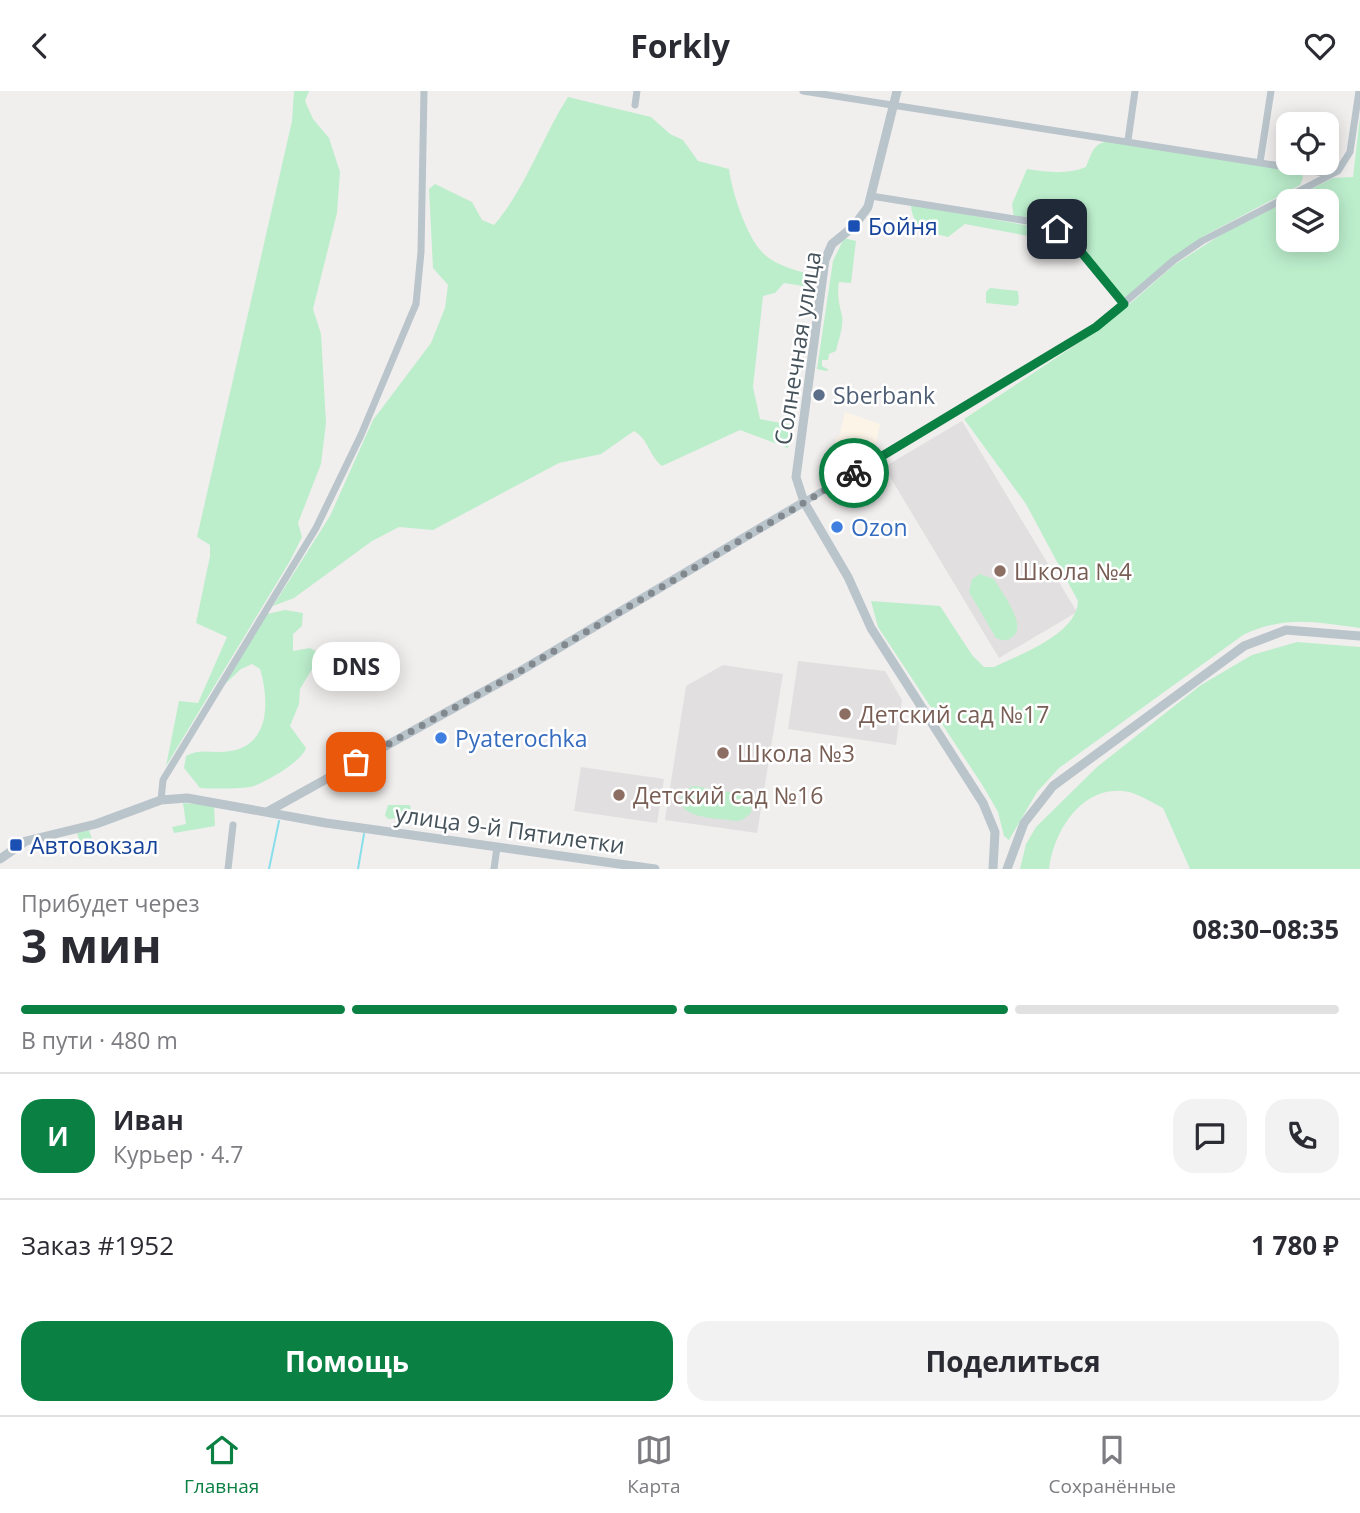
<!DOCTYPE html>
<html lang="ru">
<head>
<meta charset="utf-8">
<style>
  :root { --surface:#fff; --page:#f2f2f3; --text:#2b2b33; --muted:#7c7c81; --line:#e1e1e2; --accent:#0b8043 }
  body { margin:0; font-family:"Open Sans",sans-serif; background:var(--page); color:var(--text); height:100vh; display:flex; flex-direction:column; font-size:26px; white-space:nowrap }
  * { box-sizing:border-box; margin:0 }
  p { font-size:23px; color:var(--muted) }
  .icon { flex:none; width:38px; height:38px; fill:none; stroke:currentColor; stroke-width:2; stroke-linecap:round; stroke-linejoin:round }
  .map { position:relative; height:778px; overflow:hidden }
  .details { display:flex; flex-direction:column; background:var(--surface); flex:1 }
  .details>* { flex:none }
  .buttons { position:absolute; left:1276px; top:21px; display:grid; gap:14px }
  .buttons a { display:grid; place-items:center; width:63px; height:63px; border-radius:14px; background:var(--surface); box-shadow:0 4px 18px #0003; font-size:35px }
  .pin { position:absolute; display:grid; place-items:center; width:60px; height:60px; color:#fff; margin:-30px; border-radius:14px; box-shadow:0 4px 10px #0006 }
  .courier { position:absolute; display:grid; place-items:center; width:70px; height:70px; margin:-35px; border:5px solid #0b8043; border-radius:50%; background:#fff; color:#222; box-shadow:0 2px 9px #0007 }
  .bubble { position:absolute; height:49px; border-radius:21px; background:var(--surface); box-shadow:0 4px 18px #0003; font-size:23px; font-weight:700; line-height:49px; text-align:center }
  .summary em { font-style:normal; font-weight:700 }
  .summary div { display:flex; flex-direction:column-reverse }
  .summary { display:flex; align-items:center; justify-content:space-between; height:119px; padding:0 21px }
  h1 { font-size:46px; font-weight:700; line-height:52px }
  .bar { display:grid; grid-template-columns:repeat(4,1fr); gap:10px 7px; align-content:center; height:84px; padding:0 21px }
  .bar i { height:9px; border-radius:5px; background:var(--line) }
  .bar .active { background:var(--accent) }
  .bar p { grid-column:span 4 }
  .line { display:flex; align-items:center; gap:18px; padding:0 21px; border-top:2px solid var(--line) }
  .line div { flex:1 }
  .round { display:grid; place-items:center; flex:none; width:74px; height:74px; border-radius:21px; background:var(--page) }
  .primary-button { display:flex; gap:14px; margin-top:auto; padding:14px 21px }
  .primary-button a { flex:1; height:80px; border-radius:21px; background:var(--accent); color:#fff; font-size:28px; font-weight:700; line-height:80px; text-align:center }
  .primary-button a+a { background:var(--page); color:var(--text) }
  header { display:flex; justify-content:space-between; align-items:center; height:91px; padding:0 21px; background:var(--surface); font-size:32px; font-weight:700 }
  .tabs { display:flex; justify-content:space-around; align-items:center; height:98px; border-top:2px solid var(--line); background:var(--surface); font-size:19px; color:var(--muted) }
  .tabs a { display:grid; justify-items:center; gap:4px }
  .tabs .active { color:var(--accent) }
  .map>svg:first-child { display:block }
</style>
</head>
<body>
<header><svg class="icon" aria-label="back" viewBox="0 0 24 24"><path d="M15 5l-7 7 7 7"/></svg>Forkly<svg class="icon" aria-label="heart" viewBox="0 0 24 24"><path d="M12 20l-8-8c-3-5 5-10 8-4 3-6 11-1 8 4z"/></svg></header>
<div class="map">
<svg width="1360" height="778" viewBox="0 0 1360 778">
  <rect width="100%" height="100%" fill="#f1eeee"/>
  <path fill="#fcf4e7" d="M845 321 880 333 876 353 833 377 836 346H839Z"/>
  <path fill="#e2dfe0" d="M962 330 1077 521 999 567 884 376Z
    M798 570 885 580 902 609 896 654 788 638Z
    M723 574 783 583 757 742 665 729 686 595Z
    M581 676 664 688 657 732 574 720Z"/>
  <path fill="#bceecc" fill-rule="evenodd" d="M294 0H309L305 10 313 28 329 47 340 81 337 122 313 218 321 243 326 332 321 373 298 432 302 446 290 470 166 675 179 610 198 612 227 546 196 532 210 465V454L197 446 292 30Z
    M568 6 651 26 670 43 683 49 698 70 729 78C732 101 746 144 762 161 772 173 796 180 811 183L809 196 784 192 775 202 763 205 753 296 760 328 792 334 788 357 740 339 662 375C649 365 649 349 634 340L601 363 559 372 433 439 399 436 372 450 294 507 273 515 330 425 373 329 431 252 445 217 448 194 433 177 429 98 435 93 472 111 482 129 494 134C525 99 542 46 568 6Z
    M1360 26V537C1314 531 1286 524 1243 544L1059 677 1037 701 1009 749 1004 745 998 721 983 695 878 536 871 510 940 515 972 564 984 576H994C1021 563 1077 543 1078 510L1026 413 964 328 1107 233 1174 174 1222 143 1333 87 1353 86ZM1288 110H1326V149H1288Z
    M1112 50 1301 80 1303 87 1300 94 1202 146 1122 211 1062 141 1014 128 1012 113 1027 78C1048 81 1066 84 1086 76 1093 60 1093 51 1112 50Z
    M914 114 1047 138 1060 147V151L965 133 948 146C928 141 913 137 911 115Z
    M844 147 856 150 851 192 839 191C837 205 839 212 842 225 844 236 838 250 836 260L829 263 828 269H822V275L829 279 826 280 817 278 833 170Z
    M990 197 1018 200 1019 212 1016 215 986 212V201Z
    M980 483 994 488C1001 501 1030 536 1011 547 1006 551 1001 549 996 547L969 501 972 488Z
    M285 519 303 522 302 535 293 543V560L310 557 321 563 300 598 299 613 290 635 306 657C301 671 269 689 254 695 244 698 212 698 200 697L184 677 186 665C200 657 214 663 230 660 271 654 269 608 260 578L252 573 241 578 221 597 267 523Z
    M1297 551 1360 556V778H1190L1163 717C1153 712 1140 704 1129 701 1084 692 1054 738 1049 778H1020L1026 753 1036 736 1097 676 1201 594 1252 564Z
    M694 695 746 704 752 711 751 722 742 729 736 730C719 727 666 728 685 699Z
    M183 712 214 714 215 735 174 742 172 736 186 733Z
    M388 714H410L413 726 388 728 385 724Z
    M89 739 93 751 107 749 108 754 92 757 86 750 80 751 77 742Z"/>
  <g fill="none" stroke-linecap="round" stroke-linejoin="round">
    <path stroke="#89deeb" stroke-width="2" d="M269 778 279 730
      M358 778 364 743"/>
    <path stroke="#b9c4cb" stroke-width="7" d="M803 0 1331 83
      M635 14 637 0
      M1128 49 1135 0
      M1260 71 1271 0
      M871 105 1034 131 1049 135 1068 145 1124 213
      M804 411 1096 236 1174 169 1202 150 1338 80 1350 61 1359 0
      M161 709 163 689 316 437 361 344 410 227 416 213 421 161 424 0
      M228 778 233 734
      M494 778 497 756"/>
    <path stroke="#b9c4cb" stroke-width="9" d="M897 0 868 116 854 135 832 153 825 169 796 386 804 411 848 486 871 537 983 712 995 741 993 778
      M267 721 517 582 804 411
      M0 768 26 750 96 733 161 709 187 707 326 732 655 778
      M1007 778 1024 732 1053 695 1244 555 1286 539 1360 545"/>
  </g>
  <g fill="none" stroke-linecap="round" stroke-linejoin="round">
    <path stroke="#82898e" stroke-width="7" stroke-dasharray="0 12.6" d="M356 671 517 582 854 382"/>
    <path stroke="#0b8043" stroke-width="9" d="M854 382 1096 236 1124 213 1068 145 1057 138"/>
  </g>
  <g fill="#1a4fb4" stroke="#fff" stroke-width="2.5">
    <rect x="847" y="128" width="14" height="14" rx="3.5"/>
    <rect x="9" y="747" width="14" height="14" rx="3.5"/>
  </g>
  <circle fill="#5c6f8a" stroke="#fff" stroke-width="2.5" cx="819" cy="304" r="7"/>
  <g fill="#3f7fe0" stroke="#fff" stroke-width="2.5">
    <circle cx="837" cy="436" r="7"/>
    <circle cx="441" cy="647" r="7"/>
  </g>
  <g fill="#8d6e63" stroke="#fff" stroke-width="2.5">
    <circle cx="1000" cy="480" r="7"/>
    <circle cx="845" cy="623" r="7"/>
    <circle cx="723" cy="662" r="7"/>
    <circle cx="619" cy="704" r="7"/>
  </g>
  <g text-anchor="middle" dominant-baseline="central" stroke-width="5" stroke-linejoin="round" paint-order="stroke">
    <g font-size="23" fill="#164399" stroke="#fff" text-anchor="start">
      <text x="868" y="135">Бойня</text>
      <text x="30" y="754">Автовокзал</text>
    </g>
    <g font-size="23" fill="#46535b" stroke="#fff">
      <text transform="translate(797 257) rotate(-81)">Солнечная улица</text>
      <text transform="translate(510 738) rotate(8)">улица 9-й Пятилетки</text>
    </g>
    <g font-size="23" fill="#4e5e75" stroke="#fff" text-anchor="start">
      <text x="833" y="304">Sberbank</text>
    </g>
    <g font-size="23" fill="#366cbe" stroke="#fff" text-anchor="start">
      <text x="851" y="436">Ozon</text>
      <text x="455" y="647">Pyaterochka</text>
    </g>
    <g font-size="23" fill="#785e54" stroke="#fff" text-anchor="start">
      <text x="1014" y="480">Школа №4</text>
      <text x="859" y="623">Детский сад №17</text>
      <text x="737" y="662">Школа №3</text>
      <text x="633" y="704">Детский сад №16</text>
    </g>
  </g>
</svg>
<div class="buttons">
<a><svg class="icon" aria-label="locate" viewBox="0 0 24 24"><circle cx="12" cy="12" r="6"/><path d="M12 2v4M12 18v4M2 12h4M18 12h4"/></svg></a>
<a><svg class="icon" aria-label="layers" viewBox="0 0 24 24"><path d="M12 4l9 5-9 5-9-5zM3 14l9 5 9-5"/></svg></a>
</div>
<div class="pin" style="left:356px;top:671px;background:#ea580c"><svg class="icon" aria-label="bag" viewBox="0 0 24 24"><path d="M5 8h14l-1 12H6zM9 8a3 3 0 0 1 6 0"/></svg></div>
<div class="pin" style="left:1057px;top:138px;background:#1f2937"><svg class="icon" aria-label="home" viewBox="0 0 24 24"><path d="M3 11l9-7 9 7M6 9v11h12V9"/></svg></div>
<div class="courier" style="left:854px;top:382px"><svg class="icon" aria-label="bike" viewBox="0 0 24 24"><circle cx="6" cy="16" r="4"/><circle cx="18" cy="16" r="4"/><path d="M6 16l4-8h5l3 8M10 8l3 8H6M13 5h3"/></svg></div>
<div class="bubble" style="left:312px;top:551px;width:88px">DNS</div>
</div>
<section class="details">
<div class="summary"><div><h1>3 мин</h1><p>Прибудет через</p></div><em>08:30–08:35</em></div>
<div class="bar"><i class="active"></i><i class="active"></i><i class="active"></i><i></i><p>В пути · 480 m</p></div>
<div class="line" style="height:126px"><b class="round" style="background:var(--accent);color:#fff">И</b><div><b>Иван</b><p>Курьер · 4.7</p></div><a class="round"><svg class="icon" aria-label="chat" viewBox="0 0 24 24"><path d="M4 5h16v11H9l-5 4z"/></svg></a><a class="round"><svg class="icon" aria-label="phone" viewBox="0 0 24 24"><path d="M5 4h4l2 5-3 2q2 4 5 5l2-3 5 2v4C11 20 4 13 5 4z"/></svg></a></div>
<div class="line" style="height:91px"><div>Заказ #1952</div><b>1 780 ₽</b></div>
<div class="primary-button"><a>Помощь</a><a>Поделиться</a></div>
</section>
<nav class="tabs">
<a class="active"><svg class="icon" aria-label="home" viewBox="0 0 24 24"><path d="M3 11l9-7 9 7M6 9v11h12V9"/></svg>Главная</a>
<a><svg class="icon" aria-label="map" viewBox="0 0 24 24"><path d="M3 6l6-2 6 2 6-2v14l-6 2-6-2-6 2zM9 4v14M15 6v14"/></svg>Карта</a>
<a><svg class="icon" aria-label="saved" viewBox="0 0 24 24"><path d="M7 4h10v16l-5-4-5 4z"/></svg>Сохранённые</a>
</nav>
</body>
</html>
